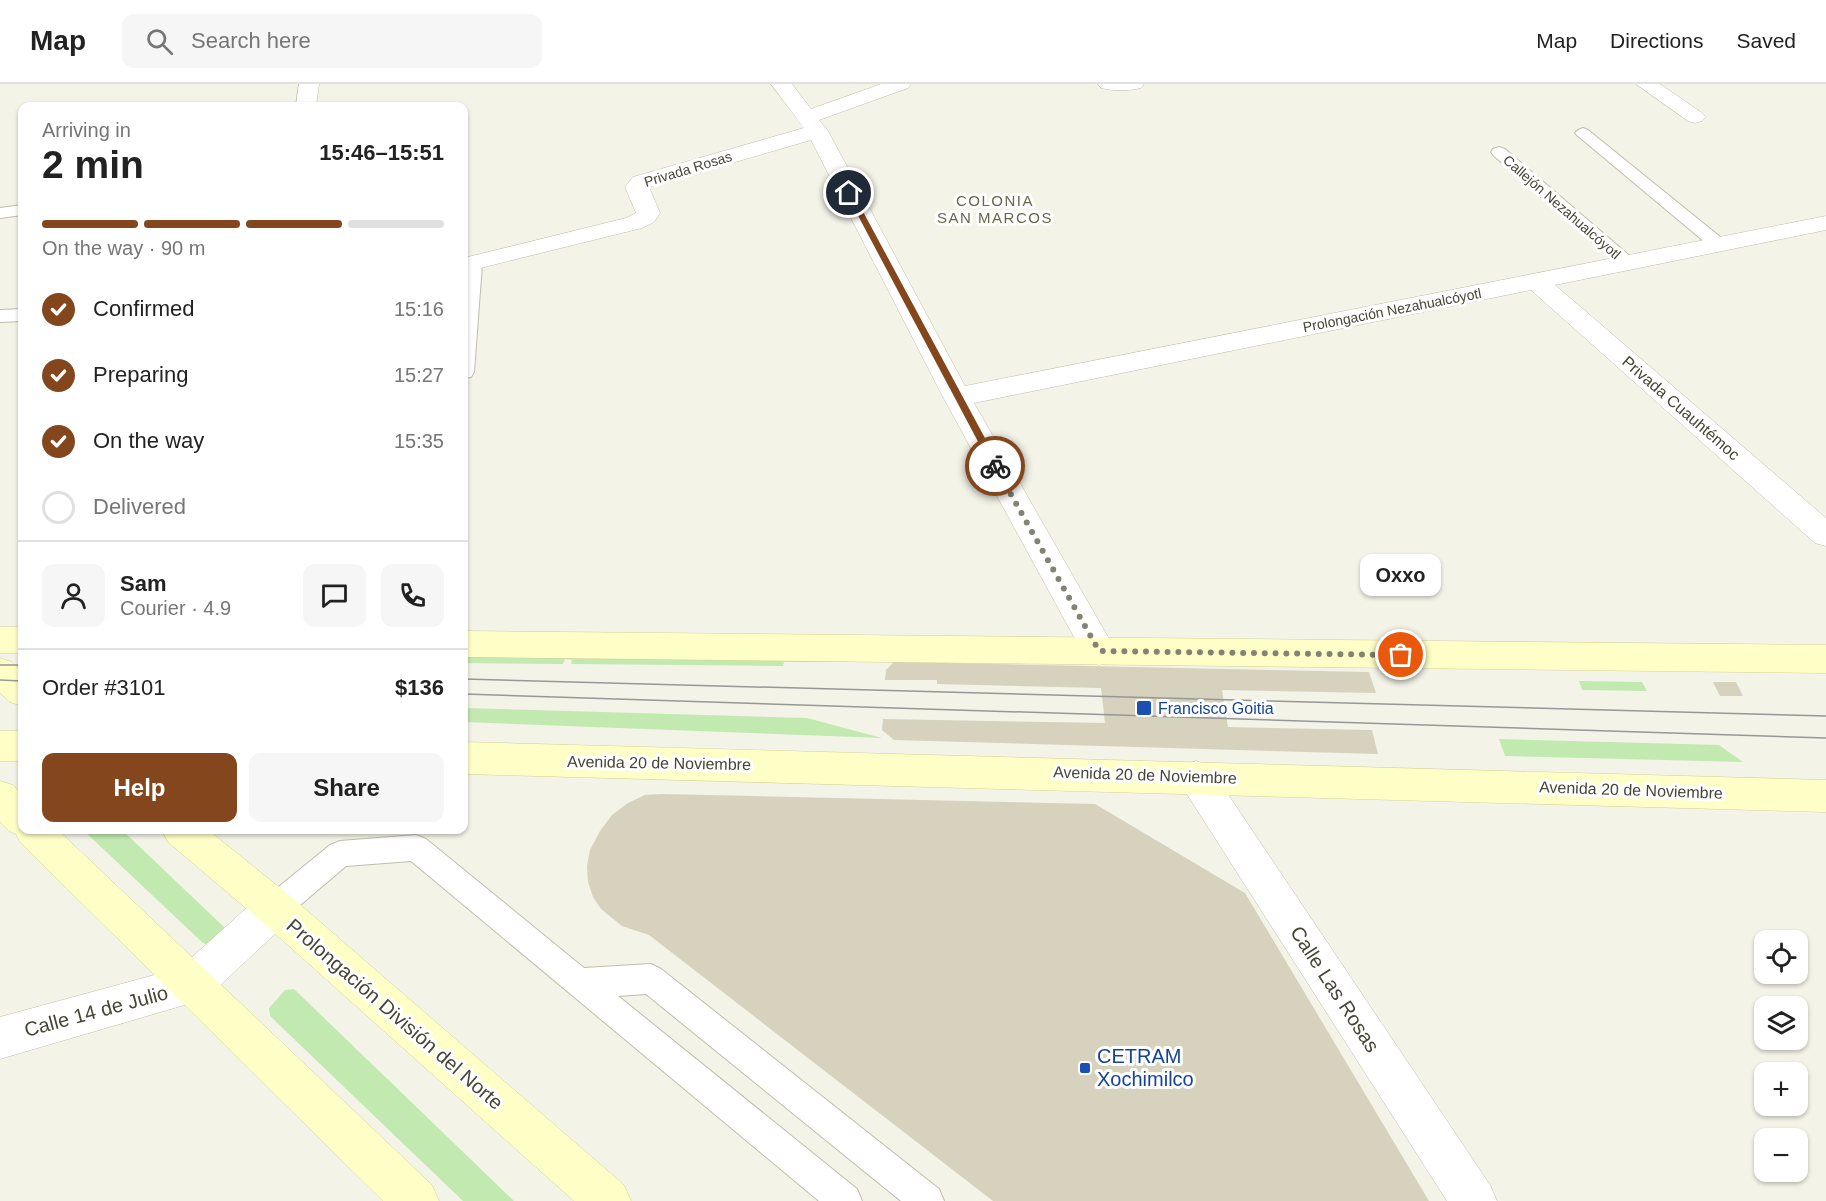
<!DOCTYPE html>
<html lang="en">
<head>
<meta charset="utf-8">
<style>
  :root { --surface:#fff; --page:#f6f6f6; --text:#222; --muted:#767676; --line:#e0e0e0; --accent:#84471d }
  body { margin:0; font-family:Helvetica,sans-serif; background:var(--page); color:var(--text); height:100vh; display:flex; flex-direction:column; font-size:22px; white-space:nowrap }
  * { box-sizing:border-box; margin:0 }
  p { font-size:20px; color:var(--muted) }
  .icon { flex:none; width:33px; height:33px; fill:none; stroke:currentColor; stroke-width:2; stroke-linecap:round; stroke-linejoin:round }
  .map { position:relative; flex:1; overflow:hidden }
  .side { position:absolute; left:18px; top:18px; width:450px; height:732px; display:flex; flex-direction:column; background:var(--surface); border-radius:12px; box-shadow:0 2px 4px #0004 }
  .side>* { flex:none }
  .buttons { position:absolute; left:1754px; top:846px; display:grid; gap:12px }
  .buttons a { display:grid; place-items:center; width:54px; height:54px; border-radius:12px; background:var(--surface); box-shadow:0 2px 4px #0004; font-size:30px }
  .pin { position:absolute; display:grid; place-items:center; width:51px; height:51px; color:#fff; margin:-26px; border:3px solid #fff; border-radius:50%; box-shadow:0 2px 6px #0007 }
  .courier { position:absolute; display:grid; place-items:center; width:60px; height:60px; margin:-30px; border:4px solid #84471d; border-radius:50%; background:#fff; color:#222; box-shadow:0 2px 8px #0007 }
  .bubble { position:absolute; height:42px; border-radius:12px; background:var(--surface); box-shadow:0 2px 4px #0004; font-size:20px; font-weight:700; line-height:42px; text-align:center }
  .headline em { font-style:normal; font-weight:700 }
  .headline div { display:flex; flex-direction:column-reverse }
  .headline { display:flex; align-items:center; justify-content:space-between; height:102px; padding:0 24px }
  h1 { font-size:39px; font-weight:700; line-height:45px }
  .bar { display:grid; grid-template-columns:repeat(4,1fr); gap:9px 6px; align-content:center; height:72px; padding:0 24px }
  .bar i { height:8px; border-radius:4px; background:var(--line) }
  .bar .on { background:var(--accent) }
  .bar p { grid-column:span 4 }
  .line { display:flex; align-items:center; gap:15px; padding:0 24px; border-top:2px solid var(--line) }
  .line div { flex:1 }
  .round { display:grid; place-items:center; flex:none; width:63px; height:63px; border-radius:12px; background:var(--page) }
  ol { padding:0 24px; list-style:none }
  li { display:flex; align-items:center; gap:18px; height:66px }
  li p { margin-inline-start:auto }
  li .icon { padding:6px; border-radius:50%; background:var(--accent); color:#fff; stroke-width:4 }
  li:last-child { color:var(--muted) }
  li i { width:33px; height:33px; border:3px solid var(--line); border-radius:50% }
  .action { display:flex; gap:12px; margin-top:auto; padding:12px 24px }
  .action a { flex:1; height:69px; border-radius:12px; background:var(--accent); color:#fff; font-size:24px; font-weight:700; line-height:69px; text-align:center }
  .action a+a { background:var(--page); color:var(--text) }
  header { display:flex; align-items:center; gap:36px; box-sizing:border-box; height:84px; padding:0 30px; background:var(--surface); border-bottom:2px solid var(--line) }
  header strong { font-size:28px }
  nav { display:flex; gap:33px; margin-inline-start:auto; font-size:21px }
  .search { width:420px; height:54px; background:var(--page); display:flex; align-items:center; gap:15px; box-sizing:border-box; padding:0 21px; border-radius:12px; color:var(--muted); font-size:22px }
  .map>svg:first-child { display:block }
</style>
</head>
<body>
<header>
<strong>Map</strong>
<div class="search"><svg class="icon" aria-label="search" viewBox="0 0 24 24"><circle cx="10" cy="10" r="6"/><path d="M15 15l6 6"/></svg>Search here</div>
<nav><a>Map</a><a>Directions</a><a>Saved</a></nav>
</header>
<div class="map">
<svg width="1826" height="1117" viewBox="0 0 1826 1117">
  <rect width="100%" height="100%" fill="#f4f3e8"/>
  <path fill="#c1e9b0" d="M464 571 784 574 859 578H784L783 582 571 580 572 576 565 575 563 580 464 579Z
    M1579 597 1642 598 1647 607 1582 606Z
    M464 624 807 634 882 654 464 638Z
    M1499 655 1719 661 1743 678 1505 672Z
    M83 746H122L225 844 211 862 203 859Z
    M294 905 514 1117H463L270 932 269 924 285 906Z"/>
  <path fill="#d6d2bd" d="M894 578 1369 588 1376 609 1222 606 1228 643 1372 646 1378 670 894 656 882 646 883 635 1105 639 1101 604 937 600V596H885L886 586Z
    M1713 598H1736L1743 612H1720Z
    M661 710 1095 720 1245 809 1429 1117H993L649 851 622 842 601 825 593 813 588 798 587 782 590 766 600 747 612 731 628 719 645 711Z"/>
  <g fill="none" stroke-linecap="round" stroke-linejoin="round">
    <g stroke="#c0beaa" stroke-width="2">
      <path id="service" d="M1583 44 1588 46 1724 156 1727 160 1724 164H1712L1578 52 1575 49 1578 46Z
        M1499 63 1505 65 1632 174 1635 178 1632 182H1620L1493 71 1491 68 1493 65Z
        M22 121V131L0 134V124Z
        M473 175 479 176 482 180 474 288 471 293 464 294V187L467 176Z
        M22 225V237L0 238V226Z
        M416 751 426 755 584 884 651 880 661 885 939 1105 944 1117H901L646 910 618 912 857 1105 862 1117H819L411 777 346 782 285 834 275 838 265 834 261 824 265 814 330 761 340 757Z"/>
    </g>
    <g stroke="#c0beaa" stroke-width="1">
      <path id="minor" d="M299 0H319L316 22H296Z
        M771 0H792L811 25 881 0H911L908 4 819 36 828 47 965 302 1826 132V146L1555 201 1826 434V462L1815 459 1531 206 974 319 1116 567 1111 577 1099 581 1087 577 943 313 811 56 649 103 660 129 654 138 642 144 464 188V174L626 134 636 129 625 103 633 93 804 44Z
        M1098 0H1144L1141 4C1129 7 1113 7 1101 4Z
        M1636 0H1660L1702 29 1706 33 1702 37 1695 39 1688 37Z
        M1196 677 1209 682 1490 1101 1497 1117H1447L1183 704 1178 693 1183 682Z
        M275 805 289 811 295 824 289 837 205 915 0 975V933L180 884 261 811Z"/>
    </g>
    <g stroke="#d2d094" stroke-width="1">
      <path id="secondary" d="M0 543H22V569H0Z
        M464 547 1826 561V589L464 573Z
        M0 574 12 578 22 588V622L10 618 0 609Z
        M0 647H22V677H0Z
        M464 658 1826 696V728L464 690Z
        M0 697 13 701 22 711V746H58L432 1101 439 1117H383L20 758 16 750 9 747 0 738Z
        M162 746H208L289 811 624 1101 631 1117H574L261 837 168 758Z"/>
    </g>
    <use href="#service" fill="#fff" fill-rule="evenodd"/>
    <use href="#minor" fill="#fff" fill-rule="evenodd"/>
    <use href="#secondary" fill="#feffc7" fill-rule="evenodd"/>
    <path stroke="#979797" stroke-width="1.5" d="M0 581H22
      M464 595 1826 632
      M0 596 22 597
      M464 610 1826 654"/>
  </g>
  <path fill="#84471d" d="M849 107 853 109 1000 382 998 384 991 382 846 109Z"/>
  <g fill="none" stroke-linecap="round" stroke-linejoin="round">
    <path stroke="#848274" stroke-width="6" stroke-dasharray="0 10.8" d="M995 382 1099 567 1401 571"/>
  </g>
  <g fill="#1a4fb4" stroke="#fff" stroke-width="2">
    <rect x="1136" y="616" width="16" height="16" rx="3"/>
    <rect x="1079" y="978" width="12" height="12" rx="3"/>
  </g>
  <g text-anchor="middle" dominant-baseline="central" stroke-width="6" stroke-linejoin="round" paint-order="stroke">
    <g font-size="14" fill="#474536" stroke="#fff">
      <text transform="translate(688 85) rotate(-17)">Privada Rosas</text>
      <text transform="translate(1562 123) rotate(41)">Callejón Nezahualcóyotl</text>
      <text transform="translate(1392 226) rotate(-11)">Prolongación Nezahualcóyotl</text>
    </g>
    <g font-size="15" letter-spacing="1.5" fill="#6a664d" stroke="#fff">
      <text x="995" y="116">COLONIA<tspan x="995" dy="17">SAN MARCOS</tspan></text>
    </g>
    <g font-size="16" fill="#474536" stroke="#fff">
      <text transform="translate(1681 324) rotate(41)">Privada Cuauhtémoc</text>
      <text transform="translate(659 679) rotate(1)">Avenida 20 de Noviembre</text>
      <text transform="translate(1145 691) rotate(2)">Avenida 20 de Noviembre</text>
      <text transform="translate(1631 706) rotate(2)">Avenida 20 de Noviembre</text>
    </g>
    <g font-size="16" fill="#164399" stroke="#fff" text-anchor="start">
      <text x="1158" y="624">Francisco Goitia</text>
    </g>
    <g font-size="20" fill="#474536" stroke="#fff">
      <text transform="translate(1335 905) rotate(57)">Calle Las Rosas</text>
      <text transform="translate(96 927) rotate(-15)">Calle 14 de Julio</text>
      <text transform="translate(395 930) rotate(41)">Prolongación División del Norte</text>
    </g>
    <g font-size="20" fill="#164399" stroke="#fff" text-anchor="start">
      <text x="1097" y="972">CETRAM<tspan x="1097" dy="23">Xochimilco</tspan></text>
    </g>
  </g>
</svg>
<div class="buttons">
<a><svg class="icon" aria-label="locate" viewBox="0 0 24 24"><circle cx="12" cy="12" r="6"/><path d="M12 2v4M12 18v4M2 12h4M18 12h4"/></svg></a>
<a><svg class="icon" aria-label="layers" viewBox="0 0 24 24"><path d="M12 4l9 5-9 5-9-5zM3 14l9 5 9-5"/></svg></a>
<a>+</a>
<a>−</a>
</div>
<div class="pin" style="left:1401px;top:571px;background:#ea580c"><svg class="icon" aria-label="bag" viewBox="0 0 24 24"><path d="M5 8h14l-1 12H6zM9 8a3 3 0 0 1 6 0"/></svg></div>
<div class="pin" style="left:849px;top:109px;background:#1f2937"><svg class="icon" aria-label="home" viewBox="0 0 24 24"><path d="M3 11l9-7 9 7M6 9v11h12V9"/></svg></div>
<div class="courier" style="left:995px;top:382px"><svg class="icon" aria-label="bike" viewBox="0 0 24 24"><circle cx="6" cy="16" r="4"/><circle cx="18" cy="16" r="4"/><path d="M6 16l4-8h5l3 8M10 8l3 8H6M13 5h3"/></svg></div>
<div class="bubble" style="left:1360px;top:470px;width:81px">Oxxo</div>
<section class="side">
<div class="headline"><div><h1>2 min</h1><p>Arriving in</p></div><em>15:46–15:51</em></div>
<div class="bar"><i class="on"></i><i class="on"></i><i class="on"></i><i></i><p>On the way · 90 m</p></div>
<ol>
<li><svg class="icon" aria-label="check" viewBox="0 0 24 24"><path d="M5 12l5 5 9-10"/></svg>Confirmed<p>15:16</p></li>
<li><svg class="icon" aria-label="check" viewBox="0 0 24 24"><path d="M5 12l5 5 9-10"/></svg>Preparing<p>15:27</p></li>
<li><svg class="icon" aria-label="check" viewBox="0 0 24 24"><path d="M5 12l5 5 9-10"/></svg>On the way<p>15:35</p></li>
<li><i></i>Delivered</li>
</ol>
<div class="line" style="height:108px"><a class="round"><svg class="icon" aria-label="person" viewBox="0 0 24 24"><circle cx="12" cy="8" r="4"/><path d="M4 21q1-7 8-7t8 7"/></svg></a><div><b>Sam</b><p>Courier · 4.9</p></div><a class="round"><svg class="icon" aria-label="chat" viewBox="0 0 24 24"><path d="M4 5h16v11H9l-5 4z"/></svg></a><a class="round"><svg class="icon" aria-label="phone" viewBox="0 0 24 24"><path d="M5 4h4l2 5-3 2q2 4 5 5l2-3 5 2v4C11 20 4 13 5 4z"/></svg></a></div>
<div class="line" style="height:78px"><div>Order #3101</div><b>$136</b></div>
<div class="action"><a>Help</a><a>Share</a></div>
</section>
</div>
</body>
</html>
